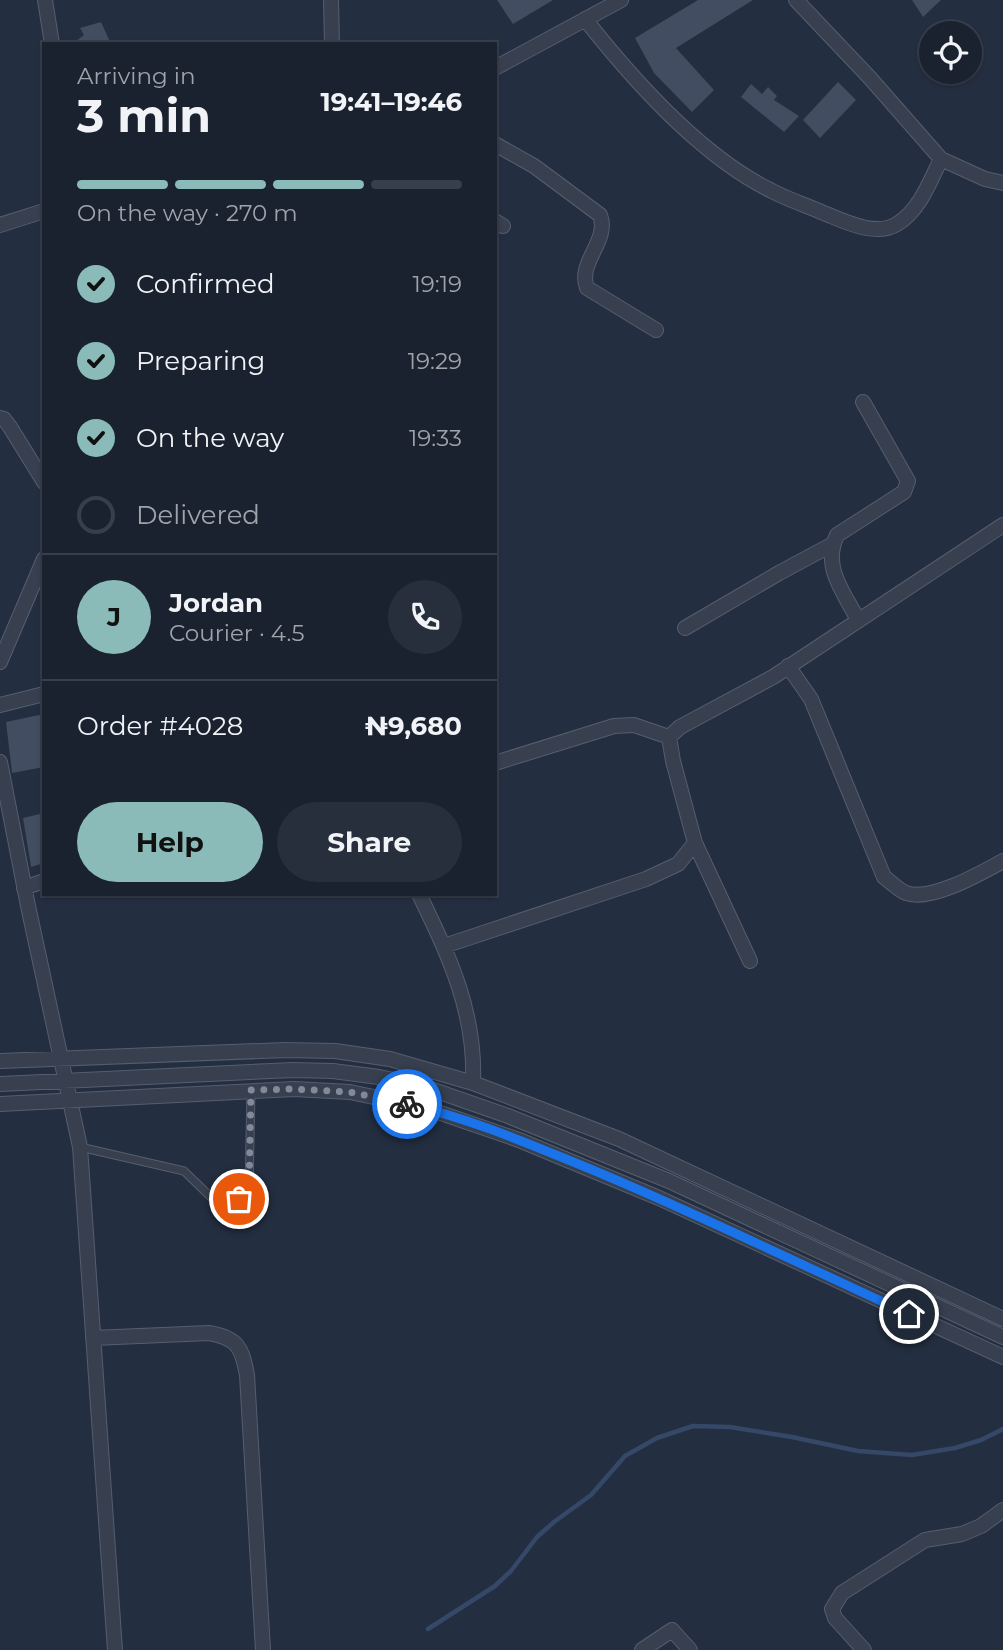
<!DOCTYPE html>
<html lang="en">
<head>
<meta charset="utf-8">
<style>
  :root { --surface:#1a2230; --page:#272f3c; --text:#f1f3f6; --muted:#9fa4ab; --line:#383f4c; --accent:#8bbbb9 }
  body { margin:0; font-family:Montserrat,sans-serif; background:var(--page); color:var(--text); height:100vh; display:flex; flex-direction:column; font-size:26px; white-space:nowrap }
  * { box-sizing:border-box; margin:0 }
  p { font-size:23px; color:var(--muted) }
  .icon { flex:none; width:38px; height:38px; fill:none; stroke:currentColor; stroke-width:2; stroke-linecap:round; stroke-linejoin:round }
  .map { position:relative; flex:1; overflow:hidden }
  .drawer { position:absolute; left:42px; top:42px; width:455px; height:854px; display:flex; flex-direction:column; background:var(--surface); border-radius:0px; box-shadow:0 2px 5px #0004,0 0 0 2px var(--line) }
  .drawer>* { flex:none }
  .fabs { position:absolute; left:919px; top:21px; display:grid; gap:14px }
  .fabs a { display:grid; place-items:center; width:63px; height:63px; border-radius:50%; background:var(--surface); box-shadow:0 2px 5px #0004,0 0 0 2px var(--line); font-size:35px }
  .pin { position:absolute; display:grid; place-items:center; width:60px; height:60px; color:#fff; margin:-30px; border:4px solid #fff; border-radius:50%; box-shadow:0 2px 7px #0007 }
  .courier { position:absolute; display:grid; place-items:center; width:70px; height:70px; margin:-35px; border:5px solid #1a73e8; border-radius:50%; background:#fff; color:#222; box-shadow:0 2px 9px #0007 }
  .headline em { font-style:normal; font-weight:700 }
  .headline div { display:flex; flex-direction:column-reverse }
  .headline { display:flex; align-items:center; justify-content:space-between; height:119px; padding:0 35px }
  h1 { font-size:46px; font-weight:700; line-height:52px }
  .bar { display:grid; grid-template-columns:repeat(4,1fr); gap:10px 7px; align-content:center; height:84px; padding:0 35px }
  .bar i { height:9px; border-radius:5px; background:var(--line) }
  .bar .active { background:var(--accent) }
  .bar p { grid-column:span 4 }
  .line { display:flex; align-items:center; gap:18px; padding:0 35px; border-top:2px solid var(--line) }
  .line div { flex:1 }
  .round { display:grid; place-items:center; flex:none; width:74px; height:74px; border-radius:37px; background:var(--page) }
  ol { padding:0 35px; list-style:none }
  li { display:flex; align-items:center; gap:21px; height:77px }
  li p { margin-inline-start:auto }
  li .icon { padding:7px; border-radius:50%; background:var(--accent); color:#111; stroke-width:4 }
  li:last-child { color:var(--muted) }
  li i { width:38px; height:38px; border:4px solid var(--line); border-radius:50% }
  .cta { display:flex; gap:14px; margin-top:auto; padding:14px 35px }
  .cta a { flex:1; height:80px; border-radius:42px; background:var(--accent); color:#111; font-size:28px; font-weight:700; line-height:80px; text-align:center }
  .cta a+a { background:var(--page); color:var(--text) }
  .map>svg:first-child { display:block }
</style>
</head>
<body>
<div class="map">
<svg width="1003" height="1650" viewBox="0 0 1003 1650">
  <rect width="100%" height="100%" fill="#232e40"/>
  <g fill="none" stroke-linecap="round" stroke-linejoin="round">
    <path stroke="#364868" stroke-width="4.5" d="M428 1629 495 1586 511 1571 537 1537 554 1522 591 1495 625 1456 657 1438 693 1426 730 1427 792 1437 858 1451 912 1455 955 1448 981 1440 1003 1429"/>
  </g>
  <path fill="#424d62" d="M497 0H553L513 24Z
    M698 0H753L676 48 714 90 692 112 654 73 635 38Z
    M912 0H941L923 17Z
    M101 22 111 44H72L84 35 80 28Z
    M838 82 856 100 820 138 803 120Z
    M751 84 762 94 768 87 777 96 774 100 799 116 784 132 741 97Z
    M44 714V767L12 773 6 722Z
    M44 813V863L31 867 23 818Z"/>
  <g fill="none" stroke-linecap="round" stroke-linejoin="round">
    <g stroke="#555e6e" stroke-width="9">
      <path id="service" d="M80 1147 184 1171 217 1203 230 1206 249 1189 251 1091"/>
    </g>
    <g stroke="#555e6e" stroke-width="16">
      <path id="minor" d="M45 0 52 44
        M331 0 332 44
        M796 0 870 78 941 159 985 179 1003 183
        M585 19C633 80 702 157 772 191 789 200 808 206 826 214 846 222 876 237 897 224 920 210 930 181 941 159
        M495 68 621 0
        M495 144 534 166 600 215C610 241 577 262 587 288L656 330
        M495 221 503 226
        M0 225 44 211
        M0 418 4 419 10 427 44 482
        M858 620C843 591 822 567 837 535L904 492 908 481 863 402
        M685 628 779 573 833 544
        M0 662 44 559
        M788 666 811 699 884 877C891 882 898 890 906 893 931 902 981 873 1003 861
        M0 705 44 694
        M669 737 680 727 773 677 1003 525
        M669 737 673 761 695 843 750 961
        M0 762 28 906 80 1147 115 1650
        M495 763 614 726 634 725 669 737
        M24 888 44 881
        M419 894C449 956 476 1012 473 1083
        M444 946 646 879 678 864 695 843
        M0 1061 285 1050 335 1051 390 1059 473 1083 619 1139 1003 1319
        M0 1084 293 1070 333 1071 379 1077 422 1086 508 1116 669 1181 1003 1337
        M0 1104 294 1089 350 1092 426 1108 519 1140 659 1198 1003 1357
        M93 1338 209 1333C238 1338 242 1348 247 1375L263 1650
        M642 1650 672 1630 690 1650
        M864 1650 835 1618 832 1609 842 1593 925 1540 962 1534 981 1526 1003 1510"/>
    </g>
    <use href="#service" stroke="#384050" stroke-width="7"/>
    <use href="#minor" stroke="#384050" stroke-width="14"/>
  </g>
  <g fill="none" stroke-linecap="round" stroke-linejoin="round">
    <path stroke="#818a9a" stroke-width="7" stroke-dasharray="0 12.6" d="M239 1199 249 1189 251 1090 294 1089 350 1092 407 1104"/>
    <path stroke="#1a73e8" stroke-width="9" d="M407 1104C469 1118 529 1144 588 1168 696 1213 802 1265 909 1314"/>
  </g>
</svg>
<div class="fabs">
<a><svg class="icon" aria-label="locate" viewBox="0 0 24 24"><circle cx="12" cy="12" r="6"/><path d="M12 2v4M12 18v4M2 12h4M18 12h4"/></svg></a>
</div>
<div class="pin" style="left:239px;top:1199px;background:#ea580c"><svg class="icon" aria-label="bag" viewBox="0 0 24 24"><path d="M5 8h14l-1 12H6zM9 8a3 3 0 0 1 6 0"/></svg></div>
<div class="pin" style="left:909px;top:1314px;background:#1f2937"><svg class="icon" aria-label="home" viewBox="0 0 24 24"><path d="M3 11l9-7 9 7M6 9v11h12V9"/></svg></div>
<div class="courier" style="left:407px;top:1104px"><svg class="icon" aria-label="bike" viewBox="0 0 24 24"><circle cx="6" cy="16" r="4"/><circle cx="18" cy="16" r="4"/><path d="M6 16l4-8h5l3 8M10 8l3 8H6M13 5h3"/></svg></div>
<section class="drawer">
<div class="headline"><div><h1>3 min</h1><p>Arriving in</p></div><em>19:41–19:46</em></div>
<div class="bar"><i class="active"></i><i class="active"></i><i class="active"></i><i></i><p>On the way · 270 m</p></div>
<ol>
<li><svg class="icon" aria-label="check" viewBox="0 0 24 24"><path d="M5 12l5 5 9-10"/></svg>Confirmed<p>19:19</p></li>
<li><svg class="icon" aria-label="check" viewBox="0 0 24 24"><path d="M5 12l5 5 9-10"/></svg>Preparing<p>19:29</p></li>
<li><svg class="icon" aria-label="check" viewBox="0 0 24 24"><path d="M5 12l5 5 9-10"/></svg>On the way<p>19:33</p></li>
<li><i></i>Delivered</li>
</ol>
<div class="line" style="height:126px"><b class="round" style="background:var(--accent);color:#111">J</b><div><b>Jordan</b><p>Courier · 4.5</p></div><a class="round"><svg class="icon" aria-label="phone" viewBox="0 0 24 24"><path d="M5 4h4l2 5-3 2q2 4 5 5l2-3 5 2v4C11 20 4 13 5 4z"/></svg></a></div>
<div class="line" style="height:91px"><div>Order #4028</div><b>₦9,680</b></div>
<div class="cta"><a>Help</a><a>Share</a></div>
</section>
</div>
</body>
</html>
